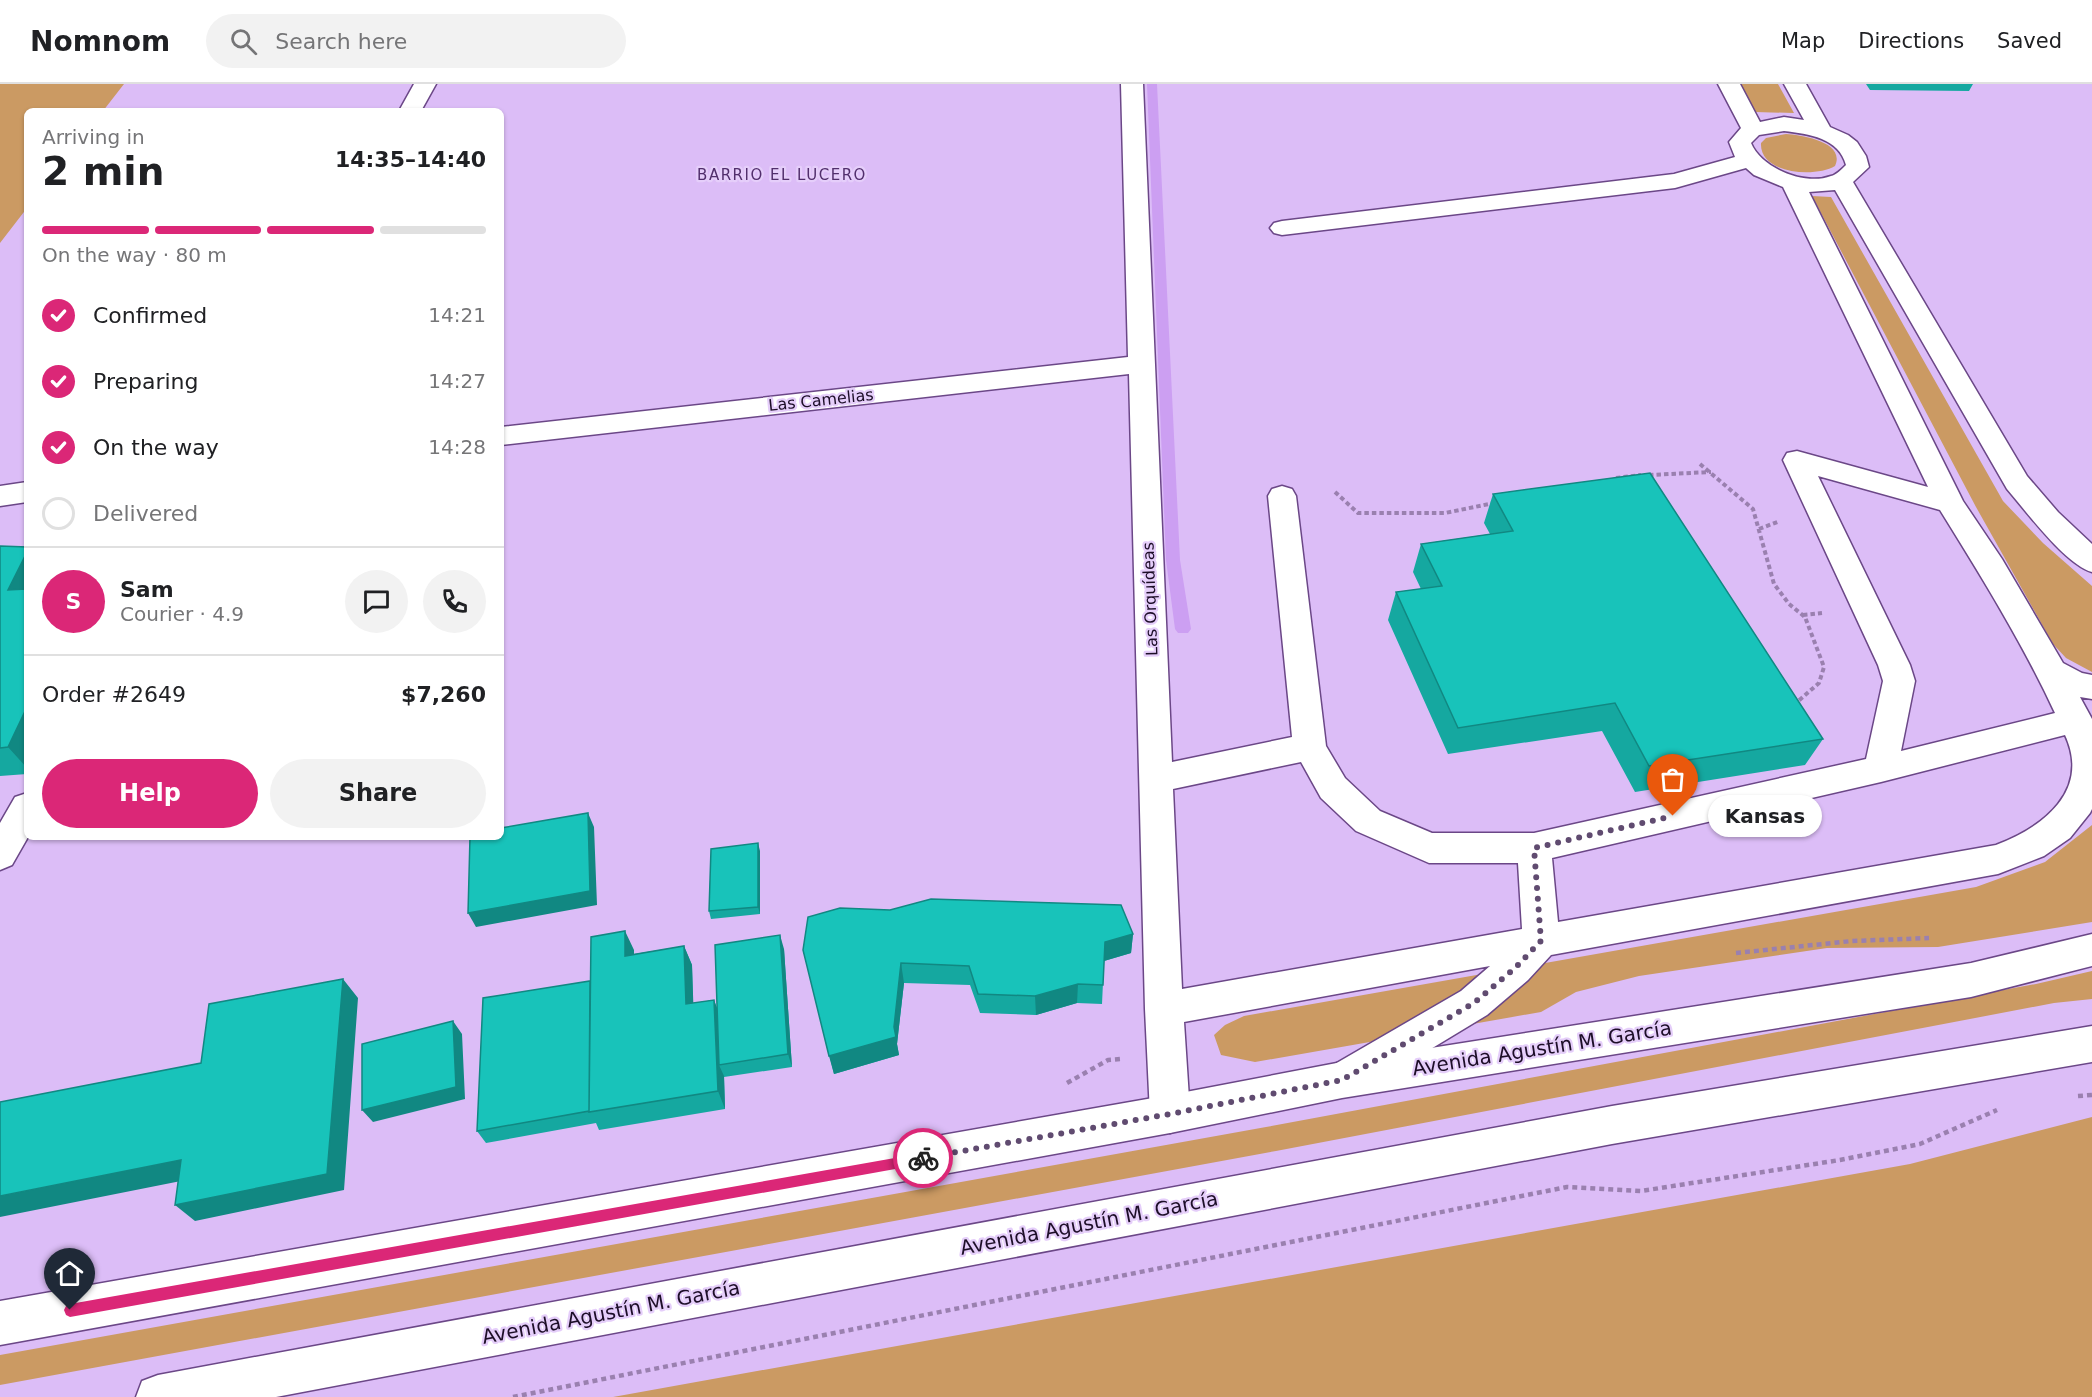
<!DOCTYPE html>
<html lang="en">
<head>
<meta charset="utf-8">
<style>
  :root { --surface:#fff; --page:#f2f2f2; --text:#202124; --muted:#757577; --line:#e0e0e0; --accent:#db2777 }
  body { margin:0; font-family:"DejaVu Sans",sans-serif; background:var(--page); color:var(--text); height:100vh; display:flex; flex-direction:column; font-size:22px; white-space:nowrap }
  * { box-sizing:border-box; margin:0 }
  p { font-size:20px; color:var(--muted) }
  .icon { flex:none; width:33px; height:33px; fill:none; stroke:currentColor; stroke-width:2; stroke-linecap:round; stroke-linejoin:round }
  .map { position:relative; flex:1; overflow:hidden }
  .side { position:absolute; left:24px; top:24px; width:480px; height:732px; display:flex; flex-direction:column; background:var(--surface); border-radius:9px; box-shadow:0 2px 4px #0004 }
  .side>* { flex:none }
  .pin { position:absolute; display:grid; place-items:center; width:51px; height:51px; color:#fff; margin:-62px -26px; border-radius:50% 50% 50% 0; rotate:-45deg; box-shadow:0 0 6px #0007 }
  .pin .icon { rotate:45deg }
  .courier { position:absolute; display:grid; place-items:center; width:60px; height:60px; margin:-30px; border:4px solid #db2777; border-radius:50%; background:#fff; color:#222; box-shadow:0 2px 8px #0007 }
  .bubble { position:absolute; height:42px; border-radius:21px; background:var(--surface); box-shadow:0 2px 4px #0004; font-size:20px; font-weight:800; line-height:42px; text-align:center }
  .head em { font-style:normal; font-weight:800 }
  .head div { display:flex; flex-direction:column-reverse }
  .head { display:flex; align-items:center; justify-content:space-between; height:102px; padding:0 18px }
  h1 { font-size:39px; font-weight:800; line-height:45px }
  .bar { display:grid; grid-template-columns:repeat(4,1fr); gap:9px 6px; align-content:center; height:72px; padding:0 18px }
  .bar i { height:8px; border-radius:4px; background:var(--line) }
  .bar .on { background:var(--accent) }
  .bar p { grid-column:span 4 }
  .line { display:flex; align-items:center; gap:15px; padding:0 18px; border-top:2px solid var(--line) }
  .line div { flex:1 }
  .round { display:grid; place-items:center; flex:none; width:63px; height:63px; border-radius:32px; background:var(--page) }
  ol { padding:0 18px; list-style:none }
  li { display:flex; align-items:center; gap:18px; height:66px }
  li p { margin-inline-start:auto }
  li .icon { padding:6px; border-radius:50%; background:var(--accent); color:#fff; stroke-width:4 }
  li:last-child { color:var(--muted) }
  li i { width:33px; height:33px; border:3px solid var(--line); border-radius:50% }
  .primary-button { display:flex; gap:12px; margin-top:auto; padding:12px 18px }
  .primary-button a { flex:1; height:69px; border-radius:36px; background:var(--accent); color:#fff; font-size:24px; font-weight:800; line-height:69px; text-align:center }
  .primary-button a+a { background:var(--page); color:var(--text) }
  header { display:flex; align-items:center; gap:36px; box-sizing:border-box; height:84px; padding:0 30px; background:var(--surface); border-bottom:2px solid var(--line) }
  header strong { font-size:28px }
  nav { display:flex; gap:33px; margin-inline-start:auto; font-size:21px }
  .search { width:420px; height:54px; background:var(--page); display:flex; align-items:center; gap:15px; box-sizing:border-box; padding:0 21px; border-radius:33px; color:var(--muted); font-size:22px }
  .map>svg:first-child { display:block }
</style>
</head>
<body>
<header>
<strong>Nomnom</strong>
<div class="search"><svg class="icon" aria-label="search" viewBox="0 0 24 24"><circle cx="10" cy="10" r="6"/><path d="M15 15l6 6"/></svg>Search here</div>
<nav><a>Map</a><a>Directions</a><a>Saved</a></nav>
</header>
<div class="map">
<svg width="2092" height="1313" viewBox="0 0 2092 1313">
  <rect width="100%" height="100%" fill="#dcbdf7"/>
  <path fill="#cb9a63" d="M0 0H124L103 27H27V124L0 159Z
    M1741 0H1778L1794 29 1755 28Z
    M1786 50C1802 51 1846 58 1835 82 1815 94 1759 90 1761 59L1766 54Z
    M1812 112 1831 113 2003 417 2043 459 2092 502V588L2066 574 2053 560 1976 423Z
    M2092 741V838L1938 863 1827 864 1639 892 1576 908 1541 928 1255 978 1221 971 1214 951 1225 941 1244 932 1976 803 2045 778Z
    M2092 887V915L2054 919 1276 1067 0 1301V1271L1266 1043 2036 900Z
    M2092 1033V1313H613L1910 1080Z"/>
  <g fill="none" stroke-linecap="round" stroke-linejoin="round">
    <path fill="#cc9ff2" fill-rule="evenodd" d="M1147 0H1157L1180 476 1191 545 1188 549H1178L1175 545 1166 476Z"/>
    <g stroke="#6b4787" stroke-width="3">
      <path id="minor" d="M414 0H436L421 27H399Z
        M1121 0H1143L1172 678 1292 653 1268 412 1272 405 1282 402 1292 405 1296 412 1326 662 1345 694 1380 727 1432 749H1534L1866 675 1883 597 1878 581 1783 376 1787 369 1797 367 1928 403 1783 103 1754 91 1746 84 1675 104 1282 151 1274 149 1270 144 1274 139 1282 137 1674 90 1735 73 1729 58 1741 44 1718 0H1740L1760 38 1784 33 1804 36 1784 0H1806L1830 43 1848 51 1857 58 1866 72 1869 83 1853 98 2027 392 2058 428 2092 460V488C2065 480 2026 427 2007 405L1835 106 1809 108 1963 417 2002 475 2063 579 2082 589 2092 591V615L2080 613 2092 635V725L2090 729 2070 754 2044 772 1998 790 1551 871 1528 896 1487 931 1363 1006 1349 1011 1335 1006 1330 993 1335 980 1461 907 1490 882 1184 938 1190 1030 1184 1043 1170 1049 1156 1043 1150 1030 1145 925 1129 290 501 361V343L1128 273ZM1784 47C1809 50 1839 54 1846 81 1842 85 1836 91 1831 92 1805 102 1761 84 1751 59L1759 51ZM1818 392 1940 426C1981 492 2022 558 2055 629L1901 667 1915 597 1910 581ZM2065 651C2091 707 2043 743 1996 761L1558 838 1552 774 1881 698ZM1301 678 1321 714 1356 747 1429 779H1518L1522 845 1182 905 1173 705Z
        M27 398V418L0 422V402Z
        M27 709 28 753 12 781 0 786V739L15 713Z"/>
    </g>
    <g stroke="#6b4787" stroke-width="3">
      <path id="major" d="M2092 850V882L1971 913 1342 1014 1170 1049 0 1261V1217L1170 1011 1342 978 1971 879Z
        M2092 942V978L1612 1060 276 1313H136L142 1297 158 1291 1612 1022Z"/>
    </g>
    <path stroke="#9a80af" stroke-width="4" stroke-dasharray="4.5 3" stroke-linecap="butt" d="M1700 380 1753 425 1774 500 1789 520 1805 533 1824 583 1819 599 1796 619
      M1649 391 1711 388
      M1616 394 1641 391
      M1335 408 1358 429H1445L1494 419
      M1759 445 1780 437
      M1803 531 1822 529"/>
    <path stroke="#9a80af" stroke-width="4.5" stroke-dasharray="5 4" stroke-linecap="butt" d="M1736 869 1852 857 1929 854
      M1067 999 1108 976 1120 975
      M2078 1012 2092 1011
      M513 1313 1567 1103 1641 1107 1840 1076 1920 1060 1997 1026"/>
    <use href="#minor" fill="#fff" fill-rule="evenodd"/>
    <use href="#major" fill="#fff" fill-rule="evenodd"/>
  </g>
  <path fill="#15a8a0" d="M1866 0H1973L1969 7 1870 6Z
    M1493 410 1823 655 1805 681 1635 708 1602 647 1448 670 1388 536 1396 508 1421 505 1413 488 1421 460 1490 450 1484 439Z
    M0 462 27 463V690L0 692Z
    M760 767V830L711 835 709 827Z
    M1133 850 1131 869 1104 877 1102 920 1077 919 1036 931 980 929 970 901 904 899 897 960 899 971 834 990 803 866Z
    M684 862 692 881 693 919 714 916 717 924 784 865 792 983 724 993V992L725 1025 599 1046 596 1039 486 1059 477 1047 590 897 634 866V870Z"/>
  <path fill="#118882" d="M27 468V530L8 506Z
    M27 623V684L8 663Z
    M588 729 594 743 597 821 476 843 468 829Z
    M758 759 760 767V830L758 823Z
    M625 847 634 866V891L625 872Z
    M1133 850 1131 869 1104 877 1105 858Z
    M780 851 784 865 792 983 788 970Z
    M684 862 692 881 694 939 686 920Z
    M901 879 904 899 897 960 899 971 834 990 829 972 894 943Z
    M343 895 358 914 344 1106 195 1137 175 1121Z
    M1078 900 1077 919 1036 931 1035 912Z
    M714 916 721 935 719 981 724 992 725 1025 718 1007Z
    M453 937 462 950 465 1015 373 1038 362 1026Z
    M181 1076 201 1093 0 1133V1112Z"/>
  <path fill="#18c3ba" stroke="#118882" stroke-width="1.5" d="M1650 389 1823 655 1649 682 1615 619 1458 644 1396 508 1442 502 1421 460 1513 447 1493 410Z
    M0 462 27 463V468L8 506 27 505V623L8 663 0 664Z
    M588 729 590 807 468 829 470 753H501V744Z
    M758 759V823L709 827 711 765Z
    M931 815 1121 821 1133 850 1105 858 1103 901 1078 900 1035 912 978 910 969 882 901 879 894 943 896 953 829 972 803 866 808 833 840 824 890 826Z
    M625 847V872L684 862 686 920 714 916 718 1007 589 1028 591 853Z
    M780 851 788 970 719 981 715 861Z
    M343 895 327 1090 175 1121 181 1076 0 1112V1018L201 979 209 920Z
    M590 897 589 1027 477 1047 483 914Z
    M453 937 456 1003 362 1026V960Z"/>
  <path fill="#db2777" d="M923 1069 929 1074 923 1080 70 1233 66 1231 64 1226 66 1222 70 1220Z"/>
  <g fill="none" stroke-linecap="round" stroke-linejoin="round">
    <path stroke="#604b70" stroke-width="6" stroke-dasharray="0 10.8" d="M923 1074 1170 1030 1342 996 1474 919 1515 884 1541 857 1534 764 1673 732"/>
  </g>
  <g text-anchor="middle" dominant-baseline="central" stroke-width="4.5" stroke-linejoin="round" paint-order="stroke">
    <g font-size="15" letter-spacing="1.5" fill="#512e6c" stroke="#e5cefa">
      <text x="782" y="91">BARRIO EL LUCERO</text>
    </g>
    <g font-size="16" fill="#1d0e28" stroke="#e5cefa">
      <text transform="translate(821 316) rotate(-6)">Las Camelias</text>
      <text transform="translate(1150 515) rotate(-92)">Las Orquídeas</text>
    </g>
    <g font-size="20" fill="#1d0e28" stroke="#e5cefa">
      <text transform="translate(1542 964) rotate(-9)">Avenida Agustín M. García</text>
      <text transform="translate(1089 1139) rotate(-11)">Avenida Agustín M. García</text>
      <text transform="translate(611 1228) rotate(-11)">Avenida Agustín M. García</text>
    </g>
  </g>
</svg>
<div class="pin" style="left:1673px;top:732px;background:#ea580c"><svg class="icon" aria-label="bag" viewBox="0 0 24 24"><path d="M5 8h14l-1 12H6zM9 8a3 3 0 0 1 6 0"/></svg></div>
<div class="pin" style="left:70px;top:1226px;background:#1f2937"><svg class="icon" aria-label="home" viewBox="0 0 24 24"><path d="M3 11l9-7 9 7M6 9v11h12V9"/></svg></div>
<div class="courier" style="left:923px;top:1074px"><svg class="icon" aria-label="bike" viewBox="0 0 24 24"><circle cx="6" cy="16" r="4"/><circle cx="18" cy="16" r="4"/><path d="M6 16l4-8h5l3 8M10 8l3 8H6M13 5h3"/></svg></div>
<div class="bubble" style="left:1708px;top:711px;width:114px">Kansas</div>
<section class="side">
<div class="head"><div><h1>2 min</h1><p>Arriving in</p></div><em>14:35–14:40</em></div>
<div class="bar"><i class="on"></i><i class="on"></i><i class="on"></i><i></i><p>On the way · 80 m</p></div>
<ol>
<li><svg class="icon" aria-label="check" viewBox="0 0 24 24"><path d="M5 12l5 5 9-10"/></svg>Confirmed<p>14:21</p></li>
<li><svg class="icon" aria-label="check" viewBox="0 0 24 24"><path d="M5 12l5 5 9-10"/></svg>Preparing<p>14:27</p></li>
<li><svg class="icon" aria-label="check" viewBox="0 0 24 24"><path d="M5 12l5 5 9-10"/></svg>On the way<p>14:28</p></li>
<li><i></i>Delivered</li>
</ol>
<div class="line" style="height:108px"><b class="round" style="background:var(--accent);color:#fff">S</b><div><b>Sam</b><p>Courier · 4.9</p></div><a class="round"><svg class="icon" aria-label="chat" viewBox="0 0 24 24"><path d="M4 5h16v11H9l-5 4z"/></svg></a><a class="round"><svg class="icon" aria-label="phone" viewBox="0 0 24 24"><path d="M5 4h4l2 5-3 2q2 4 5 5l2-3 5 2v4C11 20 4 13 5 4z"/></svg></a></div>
<div class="line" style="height:78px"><div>Order #2649</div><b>$7,260</b></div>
<div class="primary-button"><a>Help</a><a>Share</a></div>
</section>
</div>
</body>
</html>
